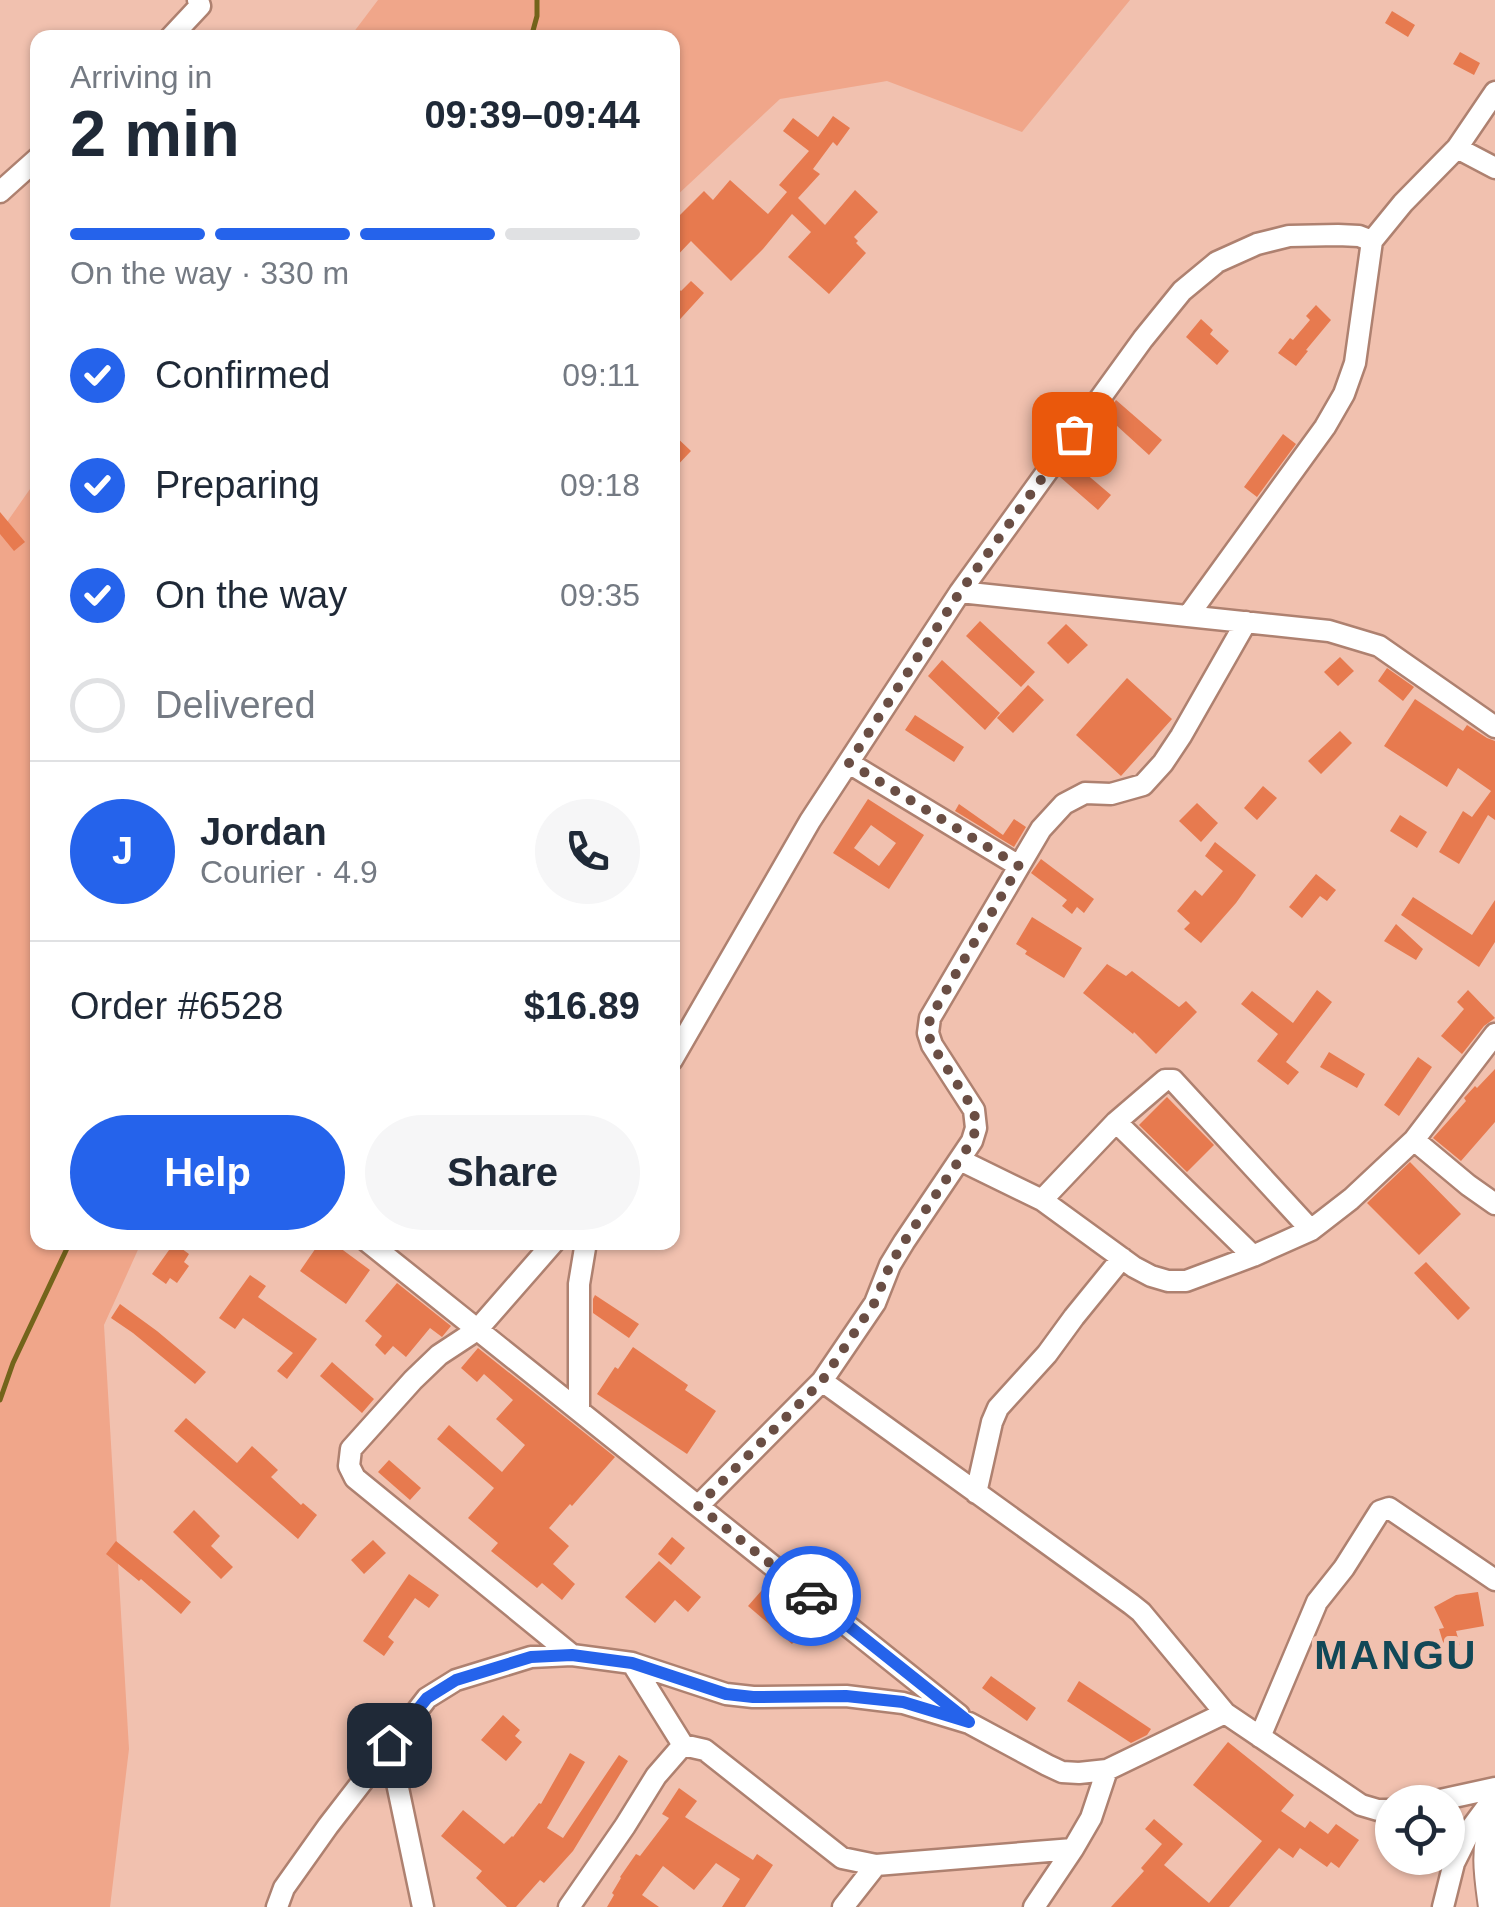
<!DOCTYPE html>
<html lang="en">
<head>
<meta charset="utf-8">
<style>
  :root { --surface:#fff; --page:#f6f6f7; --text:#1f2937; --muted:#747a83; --line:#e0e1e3; --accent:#2563eb }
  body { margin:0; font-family:Helvetica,sans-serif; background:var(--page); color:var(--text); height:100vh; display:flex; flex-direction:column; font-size:38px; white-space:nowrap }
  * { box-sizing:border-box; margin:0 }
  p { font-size:32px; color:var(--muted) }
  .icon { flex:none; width:55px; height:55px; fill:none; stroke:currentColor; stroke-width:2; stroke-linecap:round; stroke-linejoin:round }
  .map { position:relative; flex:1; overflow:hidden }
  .side { position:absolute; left:30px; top:30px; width:650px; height:1220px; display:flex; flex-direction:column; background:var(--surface); border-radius:20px; box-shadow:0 2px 8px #0004 }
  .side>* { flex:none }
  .buttons { position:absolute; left:1375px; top:1785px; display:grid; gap:20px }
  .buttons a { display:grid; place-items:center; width:90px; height:90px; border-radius:50%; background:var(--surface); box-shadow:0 2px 8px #0004; font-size:50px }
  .pin { position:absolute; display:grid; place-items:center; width:85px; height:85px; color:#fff; margin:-42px; border-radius:20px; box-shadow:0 5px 15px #0006 }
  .courier { position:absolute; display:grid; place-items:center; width:100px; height:100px; margin:-50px; border:8px solid #2563eb; border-radius:50%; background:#fff; color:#222; box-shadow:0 2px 12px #0007 }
  .summary em { font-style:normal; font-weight:800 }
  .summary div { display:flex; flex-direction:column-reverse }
  .summary { display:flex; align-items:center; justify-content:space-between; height:170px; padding:0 40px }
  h1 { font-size:65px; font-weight:800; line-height:75px }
  .bar { display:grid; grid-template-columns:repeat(4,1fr); gap:15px 10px; align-content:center; height:120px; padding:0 40px }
  .bar i { height:12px; border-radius:8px; background:var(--line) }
  .bar .selected { background:var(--accent) }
  .bar p { grid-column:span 4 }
  .line { display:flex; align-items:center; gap:25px; padding:0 40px; border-top:2px solid var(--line) }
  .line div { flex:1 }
  .round { display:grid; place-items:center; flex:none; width:105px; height:105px; border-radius:52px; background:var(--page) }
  ol { padding:0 40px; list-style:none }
  li { display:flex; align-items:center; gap:30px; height:110px }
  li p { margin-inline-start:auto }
  li .icon { padding:10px; border-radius:50%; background:var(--accent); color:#fff; stroke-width:4 }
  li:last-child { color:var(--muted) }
  li i { width:55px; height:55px; border:5px solid var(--line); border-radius:50% }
  .button { display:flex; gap:20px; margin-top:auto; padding:20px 40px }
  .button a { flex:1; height:115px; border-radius:60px; background:var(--accent); color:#fff; font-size:40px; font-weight:800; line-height:115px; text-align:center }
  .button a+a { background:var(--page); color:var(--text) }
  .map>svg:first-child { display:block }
</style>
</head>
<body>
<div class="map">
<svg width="1495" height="1907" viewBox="0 0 1495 1907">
  <rect width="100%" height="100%" fill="#f1c1af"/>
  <path fill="#f0a68a" d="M378 0H1130L1022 132 887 81 780 99 673 199 672 38 350 37Z
    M37 479 38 1242 141 1243 104 1325 129 1749 110 1907H0V532Z"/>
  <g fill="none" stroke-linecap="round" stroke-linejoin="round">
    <path stroke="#73641b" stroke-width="5" d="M531 38 537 16V0
      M0 1400 13 1363 70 1242"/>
  </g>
  <path fill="#e77a4f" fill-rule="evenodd" d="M1392 11 1415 25 1408 37 1385 23Z
    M1460 52 1480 63 1474 75 1453 64Z
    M833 116 850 128 837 146 833 142 813 169 820 174 798 198 825 225 855 190 878 212 854 237 858 241 856 243 866 253 829 294 788 257 811 232 792 214 763 249 731 281 691 241 672 261V223L704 191 713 200 730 180 768 214 787 192 779 185 809 151 783 131 793 118 818 137Z
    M691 281 704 293 672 328V283L681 291Z
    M1316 305 1331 320 1306 350 1308 351 1296 366 1278 353 1290 338 1293 340 1310 320 1306 316Z
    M1201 319 1213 330 1210 334 1229 351 1217 365 1186 337Z
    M1116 400 1162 440 1149 455 1105 415Z
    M672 433 691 451 672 471Z
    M1283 434 1296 444 1257 497 1244 487Z
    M1071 461 1111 495 1098 510 1060 477Z
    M0 512 25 542 14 551 0 534Z
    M980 621 1035 672 1021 687 966 636Z
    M1066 624 1088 645 1068 664 1047 643Z
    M1340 657 1354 671 1338 686 1324 672Z
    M942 660 1000 713 985 730 928 676Z
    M1387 668 1414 687 1403 701 1378 681Z
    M1127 678 1172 719 1121 776 1076 735Z
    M1028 685 1044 700 1013 733 997 718Z
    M1415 699 1463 731 1467 725 1487 738 1495 741V820L1488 815 1459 864 1439 852 1463 811 1472 817 1491 791 1458 768 1447 787 1384 746Z
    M915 715 964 747 954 762 905 730Z
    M1340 731 1352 743 1321 774 1308 761Z
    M1263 786 1277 798 1257 820 1244 808Z
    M868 799 924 835 889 889 833 853ZM871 825 896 843 879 866 854 848Z
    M1197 803 1218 823 1201 842 1179 821Z
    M959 804 1003 835 1014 819 1026 827 1014 847 955 811Z
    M1400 815 1427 832 1417 848 1390 831Z
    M1215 842 1256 875 1236 903 1201 943 1184 929 1190 923 1177 911 1195 890 1202 896 1223 871 1205 856Z
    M1041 859 1094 899 1084 913 1077 907 1072 914 1062 906 1067 900 1031 873Z
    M1316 874 1336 890 1327 901 1320 896 1302 918 1289 907Z
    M1413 897 1472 935 1495 900V942L1479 967 1401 915Z
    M1032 917 1082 948 1064 978 1025 954 1027 951 1016 944Z
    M1396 924 1423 949 1416 960 1384 941Z
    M1107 964 1126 976 1132 971 1179 1007 1186 1001 1197 1012 1156 1054 1134 1032 1133 1034 1083 993Z
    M1317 990 1332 1002 1286 1062 1299 1072 1288 1085 1257 1061 1278 1034 1241 1004 1252 991 1293 1023Z
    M1468 990 1495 1018 1484 1026 1462 1054 1441 1036 1464 1009 1457 1002Z
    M1329 1052 1365 1074 1357 1088 1320 1067Z
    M1418 1057 1432 1067 1399 1116 1384 1105Z
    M1495 1069V1122L1461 1161 1433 1138 1466 1101 1464 1098 1475 1086 1477 1088Z
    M1167 1097 1214 1145 1187 1172 1139 1125Z
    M1410 1162 1461 1214 1419 1255 1367 1203Z
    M320 1242H332L370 1270 346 1304 300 1271Z
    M174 1243 189 1254 184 1262 189 1266 177 1283 170 1278 166 1284 152 1274Z
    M1426 1262 1470 1308 1458 1320 1414 1273Z
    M250 1275 266 1286 258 1297 317 1339 287 1379 277 1371 293 1353 243 1318 235 1329 219 1318Z
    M397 1283 451 1326 442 1337 430 1328 406 1357 393 1346 385 1355 375 1345 382 1336 365 1321Z
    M595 1295 639 1324 629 1338 593 1313V1299Z
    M120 1304 157 1331 206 1372 195 1384 133 1333 111 1318Z
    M633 1347 688 1385 685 1390 716 1411 687 1454 597 1394 615 1367 618 1369Z
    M478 1348 615 1457 572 1506 570 1504 549 1528 569 1546 553 1564 575 1584 562 1600 542 1583 537 1588 491 1551 498 1543 468 1518 494 1488 437 1439 449 1425 502 1472 525 1445 496 1419 513 1400 484 1374 477 1382 461 1368Z
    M332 1362 374 1399 362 1413 320 1376Z
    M186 1418 237 1463 252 1446 278 1470 271 1477 301 1505 303 1503 317 1515 298 1539 174 1431Z
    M389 1460 421 1488 410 1500 378 1472Z
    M194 1510 220 1536 211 1546 233 1567 221 1579 173 1532Z
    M672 1537 685 1548 671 1565 658 1554Z
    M373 1540 386 1553 364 1574 351 1560Z
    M116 1541 191 1602 181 1614 141 1579 139 1581 106 1554Z
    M659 1561 701 1597 688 1612 675 1600 655 1623 625 1597Z
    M409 1574 439 1595 429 1608 415 1598 388 1637 394 1642 384 1656 363 1641Z
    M762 1590 806 1628 792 1644 748 1606Z
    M1478 1592 1484 1626 1456 1631 1460 1645 1445 1649 1439 1629 1444 1628 1434 1607 1456 1595Z
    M991 1676 1036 1708 1027 1721 982 1688Z
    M1079 1681 1151 1729 1147 1735 1131 1743 1067 1701Z
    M503 1715 520 1730 515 1736 522 1742 506 1761 481 1740Z
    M1228 1742 1294 1795 1281 1811 1305 1828 1310 1821 1328 1834 1336 1824 1359 1840 1339 1868 1331 1862 1327 1867 1300 1848 1293 1858 1279 1848 1229 1907H1111L1144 1871 1141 1868 1162 1844 1145 1829 1154 1819 1183 1844 1164 1865 1209 1903 1262 1841 1193 1785Z
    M570 1753 585 1762 547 1828 563 1838 619 1755 628 1761 573 1851 544 1883 540 1880 516 1907H507L476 1878 482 1871 441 1836 463 1810 504 1844 512 1836 513 1837 539 1803 541 1804Z
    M679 1788 697 1801 685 1817 753 1860 757 1854 773 1865 745 1907H722L740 1879 716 1863 694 1890 663 1866 642 1895 659 1907H607L614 1895 612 1893 621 1878 620 1877 636 1854 640 1856 669 1818 662 1814Z"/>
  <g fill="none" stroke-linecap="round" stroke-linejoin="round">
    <g stroke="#ae8170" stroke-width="25">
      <path id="street" d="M170 38 200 6 198 0
        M1457 148 1495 168
        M0 192 38 158
        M960 592 1329 631 1379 646 1495 727
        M1188 616 1325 427 1344 394 1355 363 1372 241 1403 203 1457 148 1495 92
        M849 763 1019 866
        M672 1060 810 821 960 592 1143 339 1182 291 1217 262 1257 244 1289 236 1338 235 1359 236 1372 241
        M1116 1122 1253 1256
        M1414 1140 1468 1185 1495 1204
        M960 1160 1042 1200 1134 1267 1151 1276 1168 1281H1186L1253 1256 1311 1230 1351 1199 1414 1140 1495 1034
        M1042 1200 1116 1122 1165 1080H1173L1311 1230
        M368 1242 959 1715
        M554 1242 477 1330 439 1355 413 1380 351 1449 349 1466 355 1478 572 1655
        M822 1381 1131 1604 1141 1612 1225 1713 1361 1805 1378 1810H1392
        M579 1411V1284L586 1242
        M976 1493 992 1422 998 1408 1047 1354 1074 1317 1122 1258
        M698 1506 822 1381 875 1303 890 1265 904 1242 972 1141 976 1128 974 1110 932 1045 928 1033 930 1018 1041 829 1064 804 1085 793 1111 794 1143 785 1163 763 1181 736 1246 622
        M632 1663 683 1745 705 1750 842 1858 876 1865 1073 1849
        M1260 1737 1317 1602 1344 1568 1380 1511 1389 1508 1495 1580
        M389 1745 423 1907
        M1431 1802 1495 1788
        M277 1907 284 1888 328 1826 427 1698 456 1680 531 1657 572 1655 632 1663 726 1694 753 1697 846 1696 903 1703 969 1723 1047 1765 1062 1772 1079 1773 1107 1770 1225 1713
        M569 1907 625 1826 656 1776 683 1745
        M843 1907 876 1865
        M1034 1907 1073 1849 1091 1818 1107 1770
        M1443 1907 1454 1863 1472 1827 1495 1796"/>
    </g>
    <g stroke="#ae8170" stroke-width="32">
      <path id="secondary" d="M1493 1907C1489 1877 1484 1850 1495 1821"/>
    </g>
    <use href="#street" stroke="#fff" stroke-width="20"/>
    <use href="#secondary" stroke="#fff" stroke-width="28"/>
  </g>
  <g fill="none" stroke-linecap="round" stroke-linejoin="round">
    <path stroke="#6a4e44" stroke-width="10" stroke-dasharray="0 18" d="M811 1596 698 1506 822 1381 875 1302 890 1265 904 1242 972 1141 976 1128 974 1110 932 1045 928 1033 930 1018 1019 866 849 763 960 592 1074 434"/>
    <path stroke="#2563eb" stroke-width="12" d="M389 1745 427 1698 456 1680 531 1657 551 1656 572 1655 632 1663 726 1694 753 1697 846 1696 903 1702 969 1722 811 1596"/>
  </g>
  <g text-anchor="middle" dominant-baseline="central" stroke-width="10" stroke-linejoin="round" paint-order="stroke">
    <g font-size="40" font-weight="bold" letter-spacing="2.5" fill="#124857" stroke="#f1c1af">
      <text x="1396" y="1655">MANGU</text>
    </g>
  </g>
</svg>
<div class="buttons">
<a><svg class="icon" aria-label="locate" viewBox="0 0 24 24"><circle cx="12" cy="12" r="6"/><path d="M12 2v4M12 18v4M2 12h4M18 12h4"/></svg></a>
</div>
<div class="pin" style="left:1074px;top:434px;background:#ea580c"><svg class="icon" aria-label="bag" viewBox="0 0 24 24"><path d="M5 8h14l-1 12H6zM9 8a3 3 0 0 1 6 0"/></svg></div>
<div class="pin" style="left:389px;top:1745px;background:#1f2937"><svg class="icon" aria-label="home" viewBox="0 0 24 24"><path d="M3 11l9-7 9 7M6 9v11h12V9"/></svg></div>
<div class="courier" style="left:811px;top:1596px"><svg class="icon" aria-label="car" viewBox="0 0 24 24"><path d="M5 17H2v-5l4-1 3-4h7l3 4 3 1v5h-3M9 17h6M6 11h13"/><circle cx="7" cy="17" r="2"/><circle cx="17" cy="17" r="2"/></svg></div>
<section class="side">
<div class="summary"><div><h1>2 min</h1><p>Arriving in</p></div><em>09:39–09:44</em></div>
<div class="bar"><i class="selected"></i><i class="selected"></i><i class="selected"></i><i></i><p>On the way · 330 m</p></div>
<ol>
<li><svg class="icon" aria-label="check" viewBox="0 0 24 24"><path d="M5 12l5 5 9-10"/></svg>Confirmed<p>09:11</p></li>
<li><svg class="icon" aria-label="check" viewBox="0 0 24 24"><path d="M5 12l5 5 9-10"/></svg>Preparing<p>09:18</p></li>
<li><svg class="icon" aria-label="check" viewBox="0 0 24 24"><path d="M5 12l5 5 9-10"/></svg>On the way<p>09:35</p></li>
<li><i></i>Delivered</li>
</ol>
<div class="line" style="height:180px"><b class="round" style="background:var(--accent);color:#fff">J</b><div><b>Jordan</b><p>Courier · 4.9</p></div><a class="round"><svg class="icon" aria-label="phone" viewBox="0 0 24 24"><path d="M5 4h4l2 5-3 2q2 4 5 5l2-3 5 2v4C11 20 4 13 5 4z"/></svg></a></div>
<div class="line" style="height:130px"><div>Order #6528</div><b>$16.89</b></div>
<div class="button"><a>Help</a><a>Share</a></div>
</section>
</div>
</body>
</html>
